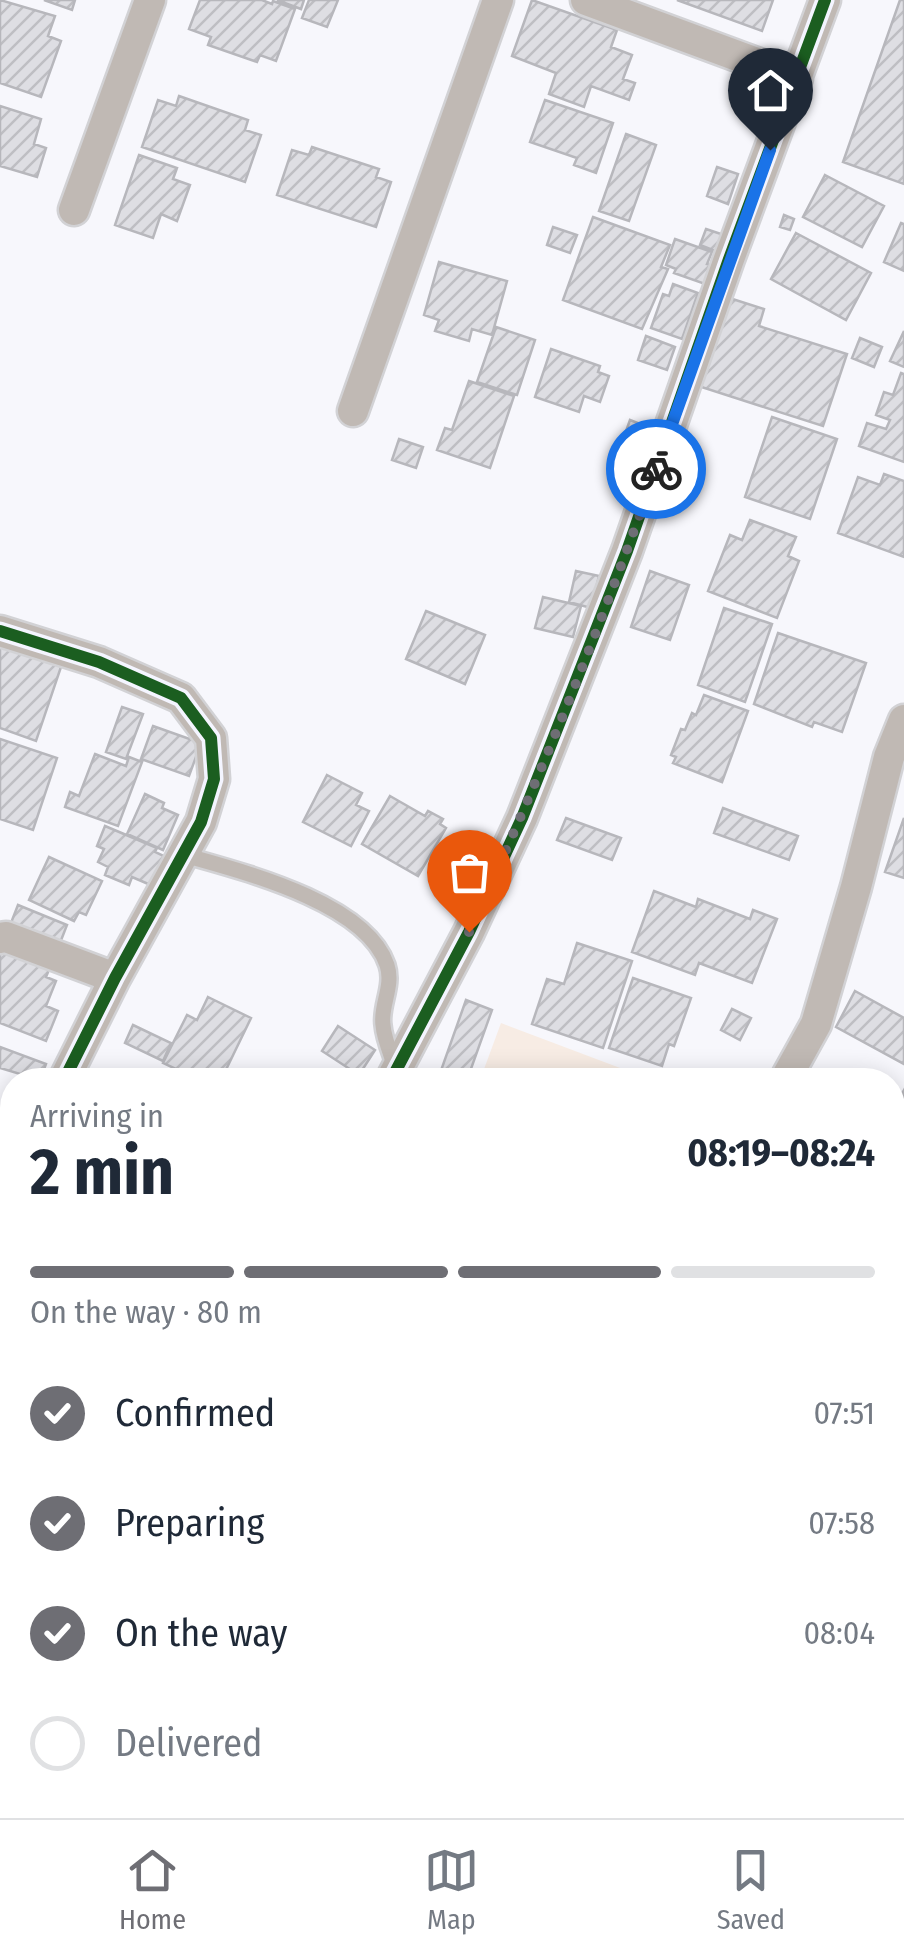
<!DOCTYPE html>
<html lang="en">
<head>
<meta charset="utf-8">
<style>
  :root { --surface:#fff; --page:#f2f2f3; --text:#1f2937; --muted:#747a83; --line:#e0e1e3; --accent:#6e6e74 }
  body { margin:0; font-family:"Fira Sans Condensed",sans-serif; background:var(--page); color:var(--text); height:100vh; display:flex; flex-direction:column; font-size:38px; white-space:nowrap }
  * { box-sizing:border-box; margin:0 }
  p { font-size:32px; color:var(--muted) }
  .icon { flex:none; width:55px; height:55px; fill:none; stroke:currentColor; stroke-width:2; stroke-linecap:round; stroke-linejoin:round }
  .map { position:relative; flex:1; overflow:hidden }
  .sheet { position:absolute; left:0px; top:1068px; width:905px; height:752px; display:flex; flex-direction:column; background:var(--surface); border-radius:40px 40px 0 0; box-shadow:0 5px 25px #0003 }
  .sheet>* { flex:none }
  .pin { position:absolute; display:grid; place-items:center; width:85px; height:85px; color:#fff; margin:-102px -42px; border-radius:50% 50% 50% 0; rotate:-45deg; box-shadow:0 0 10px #0007 }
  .pin .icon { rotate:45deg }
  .courier { position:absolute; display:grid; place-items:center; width:100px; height:100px; margin:-50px; border:8px solid #1a73e8; border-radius:50%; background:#fff; color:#222; box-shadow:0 2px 12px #0007 }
  .headline em { font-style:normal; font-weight:700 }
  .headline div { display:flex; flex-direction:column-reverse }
  .headline { display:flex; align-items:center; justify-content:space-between; height:170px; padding:0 30px }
  h1 { font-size:65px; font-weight:700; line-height:75px }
  .bar { display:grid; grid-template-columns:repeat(4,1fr); gap:15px 10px; align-content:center; height:120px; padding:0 30px }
  .bar i { height:12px; border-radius:8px; background:var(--line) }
  .bar .active { background:var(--accent) }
  .bar p { grid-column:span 4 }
  ol { padding:0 30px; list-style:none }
  li { display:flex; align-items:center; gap:30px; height:110px }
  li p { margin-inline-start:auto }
  li .icon { padding:10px; border-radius:50%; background:var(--accent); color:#fff; stroke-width:4 }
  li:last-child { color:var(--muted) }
  li i { width:55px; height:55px; border:5px solid var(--line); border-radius:50% }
  .dock { display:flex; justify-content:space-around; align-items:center; height:140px; border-top:2px solid var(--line); background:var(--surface); font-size:28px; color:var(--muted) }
  .dock a { display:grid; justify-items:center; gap:5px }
  .dock .active { color:var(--accent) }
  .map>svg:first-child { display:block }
</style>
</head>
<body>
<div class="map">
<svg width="904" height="1818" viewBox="0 0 904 1818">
  <defs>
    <pattern id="building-hatch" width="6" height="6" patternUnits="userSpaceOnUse" patternTransform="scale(2.5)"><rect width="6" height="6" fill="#dedee3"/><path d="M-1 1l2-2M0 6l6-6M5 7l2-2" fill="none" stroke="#bebec3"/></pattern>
  </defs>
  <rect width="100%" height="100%" fill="#f7f7fc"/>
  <path fill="#f7ece4" d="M501 1023 644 1077 643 1080H480Z"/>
  <path fill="url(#building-hatch)" stroke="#b7b7bc" stroke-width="2.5" d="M0 0 55 16 48 36 61 41 41 97 0 83Z
    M44 0H75L72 10Z
    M200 0H262L272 4 273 1 295 9 276 61 260 55 257 62 208 45 211 37 189 29Z
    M277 0H304L301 9Z
    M309 0H338L327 27 302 18Z
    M532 0 617 30 611 47 632 55 623 79 635 83 629 100 591 86 584 107 549 94 556 73 512 56Z
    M677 0H773L762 31Z
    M900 0H904V184L843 162Z
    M179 96 248 120 245 130 261 135 245 182 142 147 158 100 176 106Z
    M545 100 613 123 596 173 574 165 577 158 530 142Z
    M0 106 41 119 34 144 46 148 37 177 0 166Z
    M626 134 656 145 629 221 599 211Z
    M312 147 379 169 376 177 391 182 376 227 277 195 292 150 309 155Z
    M139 155 177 168 173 179 190 185 177 221 161 214 153 238 115 225Z
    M717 167 738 174 728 204 707 196Z
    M825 175 884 206 862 247 803 217Z
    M784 215 794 219 790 230 780 227Z
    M593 217 670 245 661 267 668 269 642 329 563 300Z
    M901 223 904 224V271L884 262Z
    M553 227 577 235 570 253 547 245Z
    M706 229 730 237 723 254 700 245Z
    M796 233 871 273 846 320 771 279Z
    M675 239 712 252 707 264 712 265 705 284 674 273 676 269 666 265Z
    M439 262 507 281 492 335 472 329 469 341 435 331 439 320 424 315Z
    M673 284 698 293 682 339 651 328 663 294 669 296Z
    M720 295 764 309 759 326 847 354 823 426 692 384Z
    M496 327 535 340 517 395 477 382Z
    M904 331V367L890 361Z
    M646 336 675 347 667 370 638 360Z
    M860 338 882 347 874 367 852 358Z
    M551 349 600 366 598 372 609 376 600 402 584 396 579 412 535 397Z
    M901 373 904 374V462L859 446 867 423 886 429 890 420 876 415 884 392 893 395Z
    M469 381 514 396 490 468 437 450 445 428 452 430Z
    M772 417 837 439 810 519 745 497Z
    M630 420 653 429 644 456 620 448Z
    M399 439 423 447 416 468 392 460Z
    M884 474 904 481V557L838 533 858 477 880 485Z
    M750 520 796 537 788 556 799 561 777 618 708 591 730 535 742 540Z
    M576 571 599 576 591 608 569 602Z
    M650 571 689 585 670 640 631 627Z
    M543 597 581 606 573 637 535 628Z
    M724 608 772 624 745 702 698 685Z
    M426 611 485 635 465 684 406 659Z
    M778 633 866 663 842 732 814 722 812 727 754 704Z
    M0 639 63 661 36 741 0 728Z
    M704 695 748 711 722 782 673 763 676 757 671 755 681 729 685 730 692 713 696 715Z
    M122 707 143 714 126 759 106 752Z
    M153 726 201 743 189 776 141 759Z
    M0 739 57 758 33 830 0 819Z
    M95 754 126 766 129 757 142 762 118 826 65 807 70 792 79 796Z
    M327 775 362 793 356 805 369 811 351 846 303 822Z
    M145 794 164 803 162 808 178 815 163 850 127 834Z
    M390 796 425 816 428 811 443 819 440 824 446 828 418 876 362 844Z
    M723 808 798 836 789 860 714 833Z
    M566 818 621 838 612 860 557 840Z
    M904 818V878L885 872Z
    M105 826 157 848 155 852 166 857 153 886 132 877 129 885 105 875 108 867 98 862 104 849 97 846Z
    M49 857 102 881 86 915 79 912 74 921 29 900Z
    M654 891 696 907 698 899 750 919 753 910 777 919 752 983 699 963 695 975 632 952Z
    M18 905 67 925 58 948 9 928Z
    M577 943 632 961 603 1048 532 1024 547 979 564 984Z
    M0 948 53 960 46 977 56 981 46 1006 58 1011 46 1041 0 1023Z
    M633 978 691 998 674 1046 669 1044 662 1066 609 1048Z
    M855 991 904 1018V1064L836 1027Z
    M208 997 251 1018 221 1080H199L163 1063 187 1015 197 1020Z
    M466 1000 492 1010 467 1080 438 1079Z
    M732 1009 751 1018 740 1040 721 1030Z
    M133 1025 171 1043 163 1061 125 1043Z
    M338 1026 375 1050 359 1075 322 1051Z
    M0 1047 46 1064 40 1080 0 1068Z
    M904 1090V1175L901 1182 904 1184V1209L899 1219 892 1215V1111Z
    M0 1133 12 1138V1152L0 1180Z
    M892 1222 904 1228V1248L892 1271Z
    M0 1324 12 1332V1398L0 1390Z
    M904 1365V1413L892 1406V1385Z
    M7 1408 12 1411V1489L0 1483V1419Z
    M12 1505V1555L0 1547 4 1540 0 1537V1524Z
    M3 1554 12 1560V1602L2 1618 0 1556Z
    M904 1656V1705L892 1699V1677Z
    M471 1808H540L535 1818H473Z
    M566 1808H594L615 1818H561Z"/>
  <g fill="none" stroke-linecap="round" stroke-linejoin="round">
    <g stroke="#d2d2d5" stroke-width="20">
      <path id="lane" d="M184 855C240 871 366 902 387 965 394 986 380 1006 383 1025 384 1040 392 1056 396 1070"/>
    </g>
    <g stroke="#d2d2d5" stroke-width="35">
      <path id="street" d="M586 0 797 78
        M74 210 150 0
        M353 411 498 0
        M0 631 99 662 181 698 211 738 214 779 201 822 115 978 64 1080
        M0 938 6 937 115 978
        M391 1080 469 932 522 818 627 551 729 259 825 0
        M785 1080 816 1024 856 887 889 757 904 720
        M0 1198 12 1178
        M892 1543 904 1521
        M0 1654 12 1662
        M15 1818 19 1808
        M398 1818 403 1808
        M744 1818 749 1808"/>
    </g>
    <use href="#lane" stroke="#c0b9b4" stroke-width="15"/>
    <use href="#street" stroke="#c0b9b4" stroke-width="30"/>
    <g stroke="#f4f5ff" stroke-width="19">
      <path id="cycleway" d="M0 631 99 662 181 698 211 738 214 779 201 822 115 978 64 1080
        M391 1080 469 932 522 818 627 551 729 259 825 0"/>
    </g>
    <use href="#cycleway" stroke="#1b5e20" stroke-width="12"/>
  </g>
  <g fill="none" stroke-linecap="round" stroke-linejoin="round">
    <path stroke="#6e6e74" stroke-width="10" stroke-dasharray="0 18" d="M469 932C539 781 601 626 656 469"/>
    <path stroke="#1a73e8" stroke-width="12" d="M656 469 770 150"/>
  </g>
</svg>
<div class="pin" style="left:469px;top:932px;background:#ea580c"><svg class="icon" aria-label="bag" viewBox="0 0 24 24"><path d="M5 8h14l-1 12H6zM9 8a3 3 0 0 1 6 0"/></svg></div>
<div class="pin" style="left:770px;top:150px;background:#1f2937"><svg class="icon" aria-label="home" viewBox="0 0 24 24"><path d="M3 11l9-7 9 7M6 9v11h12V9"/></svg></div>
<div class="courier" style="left:656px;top:469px"><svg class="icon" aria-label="bike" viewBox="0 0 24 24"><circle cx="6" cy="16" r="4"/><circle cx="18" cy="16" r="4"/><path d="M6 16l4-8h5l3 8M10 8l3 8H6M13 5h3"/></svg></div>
<section class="sheet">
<div class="headline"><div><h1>2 min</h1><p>Arriving in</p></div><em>08:19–08:24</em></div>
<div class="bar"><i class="active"></i><i class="active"></i><i class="active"></i><i></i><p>On the way · 80 m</p></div>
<ol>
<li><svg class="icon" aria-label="check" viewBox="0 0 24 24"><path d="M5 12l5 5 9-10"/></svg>Confirmed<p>07:51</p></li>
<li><svg class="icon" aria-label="check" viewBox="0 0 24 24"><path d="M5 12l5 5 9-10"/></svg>Preparing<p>07:58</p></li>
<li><svg class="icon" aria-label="check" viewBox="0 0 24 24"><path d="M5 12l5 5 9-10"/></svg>On the way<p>08:04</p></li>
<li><i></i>Delivered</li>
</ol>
</section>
</div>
<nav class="dock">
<a class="active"><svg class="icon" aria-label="home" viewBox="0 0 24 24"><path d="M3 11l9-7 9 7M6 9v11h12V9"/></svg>Home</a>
<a><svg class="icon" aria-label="map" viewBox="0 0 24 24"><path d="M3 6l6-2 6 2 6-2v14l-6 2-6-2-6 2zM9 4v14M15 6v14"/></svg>Map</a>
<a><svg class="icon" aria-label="saved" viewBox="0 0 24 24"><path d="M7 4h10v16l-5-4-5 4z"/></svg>Saved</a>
</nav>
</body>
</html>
